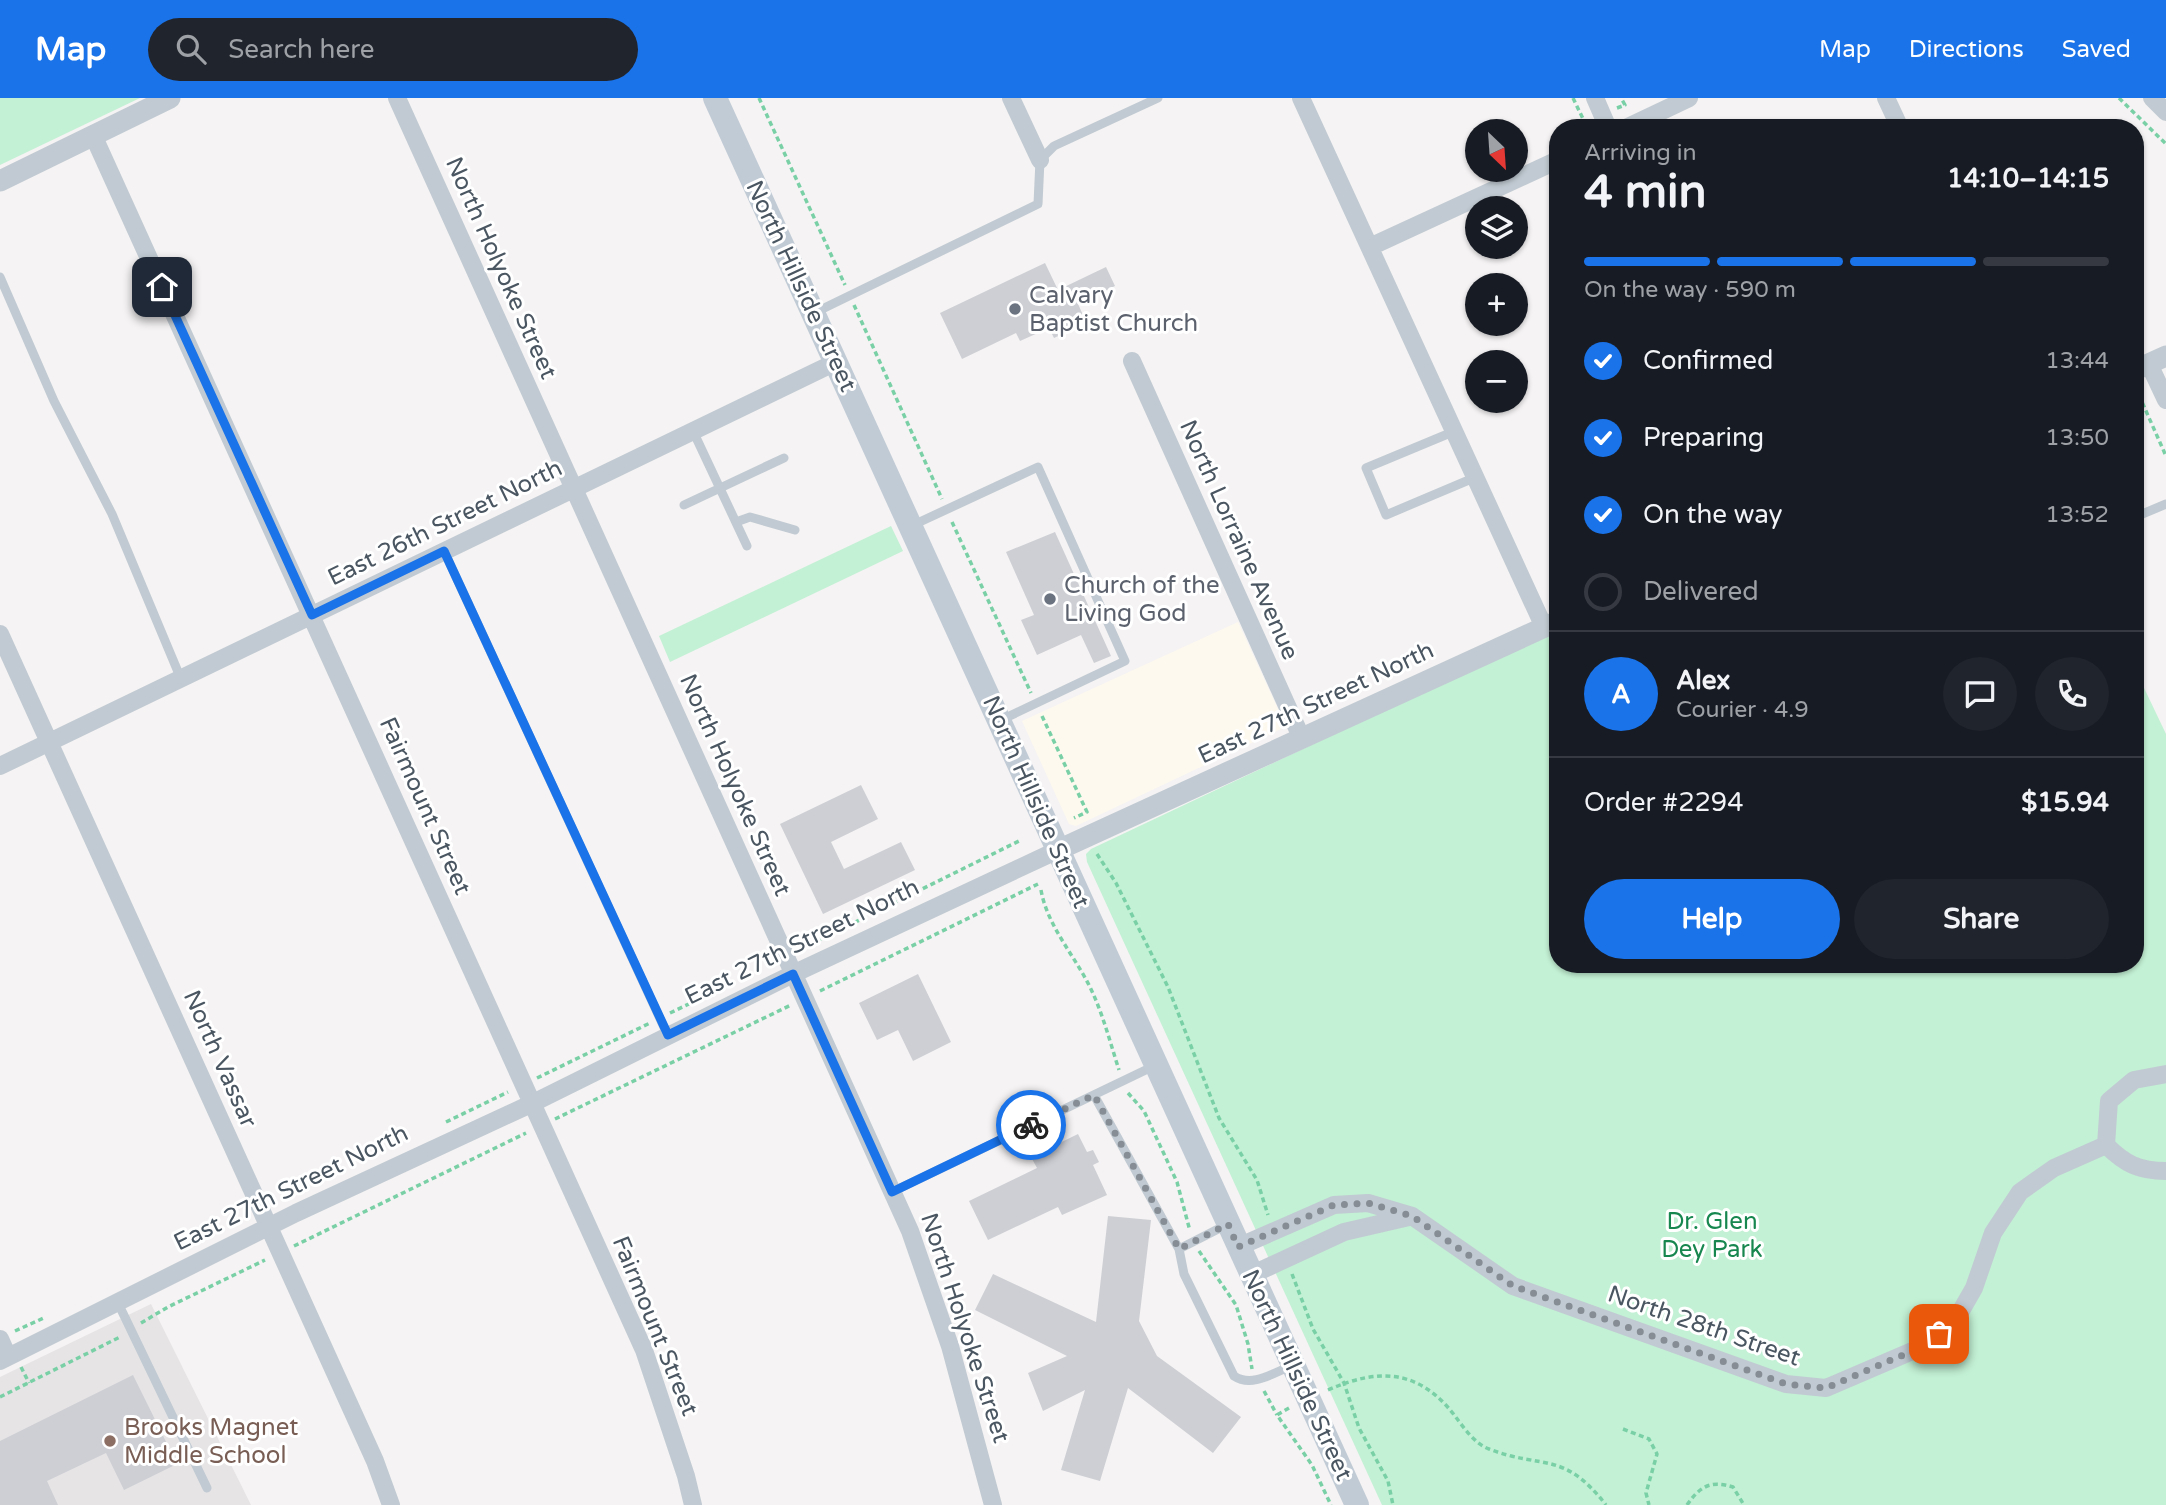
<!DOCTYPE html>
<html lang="en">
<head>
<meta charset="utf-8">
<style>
  :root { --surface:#171b24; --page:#20242c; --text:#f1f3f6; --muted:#9ea1a6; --line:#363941; --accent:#1a73e8 }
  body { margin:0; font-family:"Varela Round",sans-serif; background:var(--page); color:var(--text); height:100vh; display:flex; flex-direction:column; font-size:26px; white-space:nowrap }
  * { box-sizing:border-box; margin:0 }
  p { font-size:23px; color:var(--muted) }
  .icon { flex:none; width:38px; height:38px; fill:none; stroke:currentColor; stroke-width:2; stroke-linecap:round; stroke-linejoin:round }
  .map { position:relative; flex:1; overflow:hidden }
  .drawer { position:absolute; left:1549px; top:21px; width:595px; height:854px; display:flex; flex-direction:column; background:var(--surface); border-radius:28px; box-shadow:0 2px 5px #0004 }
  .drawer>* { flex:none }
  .needle { width:46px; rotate:155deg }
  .tools { position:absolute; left:1465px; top:21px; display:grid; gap:14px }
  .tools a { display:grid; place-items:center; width:63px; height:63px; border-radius:50%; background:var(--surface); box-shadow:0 2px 5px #0004; font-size:35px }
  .pin { position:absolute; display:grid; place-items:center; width:60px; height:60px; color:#fff; margin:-30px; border-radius:14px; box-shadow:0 4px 10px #0006 }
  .courier { position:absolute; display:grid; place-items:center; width:70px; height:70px; margin:-35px; border:5px solid #1a73e8; border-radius:50%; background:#fff; color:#222; box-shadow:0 2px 9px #0007 }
  .summary em { font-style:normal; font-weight:700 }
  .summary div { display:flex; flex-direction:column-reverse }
  .summary { display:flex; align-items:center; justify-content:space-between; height:119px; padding:0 35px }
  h1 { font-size:46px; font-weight:700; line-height:52px }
  .bar { display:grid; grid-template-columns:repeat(4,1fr); gap:10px 7px; align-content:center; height:84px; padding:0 35px }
  .bar i { height:9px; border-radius:5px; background:var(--line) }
  .bar .active { background:var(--accent) }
  .bar p { grid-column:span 4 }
  .line { display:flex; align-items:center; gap:18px; padding:0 35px; border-top:2px solid var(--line) }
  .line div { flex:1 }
  .round { display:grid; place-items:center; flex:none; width:74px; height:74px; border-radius:37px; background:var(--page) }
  ol { padding:0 35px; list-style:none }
  li { display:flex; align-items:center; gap:21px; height:77px }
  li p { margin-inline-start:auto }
  li .icon { padding:7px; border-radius:50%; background:var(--accent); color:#fff; stroke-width:4 }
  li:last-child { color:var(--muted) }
  li i { width:38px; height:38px; border:4px solid var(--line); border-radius:50% }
  .action { display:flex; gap:14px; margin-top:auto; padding:14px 35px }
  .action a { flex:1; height:80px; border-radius:42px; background:var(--accent); color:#fff; font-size:28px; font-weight:700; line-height:80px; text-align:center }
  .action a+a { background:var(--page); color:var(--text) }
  header { display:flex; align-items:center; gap:42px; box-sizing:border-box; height:98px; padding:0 35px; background:var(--accent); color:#fff }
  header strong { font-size:33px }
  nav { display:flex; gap:38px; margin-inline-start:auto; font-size:24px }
  .search { width:490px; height:63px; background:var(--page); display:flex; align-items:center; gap:18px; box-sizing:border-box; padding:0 24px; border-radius:38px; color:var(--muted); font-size:26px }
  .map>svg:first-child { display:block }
</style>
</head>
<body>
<header>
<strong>Map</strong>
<div class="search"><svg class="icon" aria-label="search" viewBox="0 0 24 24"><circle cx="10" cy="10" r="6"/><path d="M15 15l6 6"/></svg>Search here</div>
<nav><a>Map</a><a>Directions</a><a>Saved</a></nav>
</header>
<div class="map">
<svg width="2166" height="1407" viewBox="0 0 2166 1407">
  <rect width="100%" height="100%" fill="#f5f3f3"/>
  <path fill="#fdf9ef" d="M1238 524 1282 620 1281 631 1076 728 1069 726 1022 623Z"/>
  <path fill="#e6e4e5" d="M151 1206 251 1407H0V1279Z"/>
  <path fill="#c3f1d5" d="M0 0H140L0 67Z
    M891 428 903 453 670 564 659 538Z
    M1557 531 1558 866H2135V571L2166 636V1407H1382L1087 764 1086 756 1091 751Z"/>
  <path fill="#cdcfd5" d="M1045 165 1058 192 1106 169 1115 188 1078 206 1083 217 1071 222 1075 230 1054 240 1049 230 1020 243 1016 235 962 261 940 215Z
    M1055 434 1111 558 1094 565 1081 537 1037 557 1021 522 1034 517 1006 454Z
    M861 687 878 721 831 744 844 771 901 744 915 772 823 816 780 726Z
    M918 876 951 944 913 963 898 932 877 942 859 905Z
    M1078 1036 1087 1054 1093 1052 1099 1064 1093 1067 1107 1097 1062 1117 1058 1109 988 1142 969 1103 1037 1070 1031 1059Z
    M1108 1118 1151 1122 1139 1223 1157 1258 1241 1319 1213 1355 1128 1290 1100 1383 1061 1372 1085 1292 1043 1313 1028 1275 1067 1258 975 1212 993 1176 1096 1224Z
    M133 1277 177 1366 124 1392 106 1355 47 1383 58 1407H0V1343Z"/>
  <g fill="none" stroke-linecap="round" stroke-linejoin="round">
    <path stroke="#7ad0a6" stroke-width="3.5" stroke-dasharray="5 3.5" stroke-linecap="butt" d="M759 0 845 187
      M1573 0 1586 27
      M2119 0 2166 46
      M1617 10 1625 7 1621 0
      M854 207 942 401
      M2135 307 2142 304 2166 358
      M952 424 1031 595
      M1042 618 1087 714 1074 720
      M1097 756 1116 785 1168 889 1219 1020 1257 1082 1268 1117
      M1041 792C1047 827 1074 857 1090 889 1103 916 1110 944 1119 972
      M801 851 1019 743
      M820 893 1038 786
      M670 915 716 893
      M537 980 650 925
      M1128 995 1144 1013 1177 1084 1190 1133
      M555 1021 791 907
      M446 1024 508 994
      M294 1148 526 1035
      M1199 1153 1236 1207 1248 1246 1252 1271
      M1292 1176 1313 1231 1344 1285 1359 1330 1388 1383 1393 1407
      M141 1225 168 1209 265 1162
      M15 1233 46 1219
      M21 1269 29 1285
      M1328 1292C1380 1269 1420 1272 1455 1318 1464 1330 1475 1346 1489 1351 1544 1372 1563 1352 1606 1407
      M1264 1293 1277 1317
      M0 1299 120 1239
      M1289 1310 1277 1317 1312 1367 1331 1407
      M1623 1331 1649 1341 1657 1356 1646 1395 1649 1407
      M1687 1407C1700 1388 1711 1382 1733 1389L1744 1407"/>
    <path stroke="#c1cad2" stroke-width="9" d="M0 179 54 303 112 416 181 581
      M816 214 1038 106 1040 62 1054 48 1158 0
      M693 333 747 448
      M1455 333 1366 370 1386 417 1476 379
      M684 407 784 360
      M2135 419 2166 406
      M736 424 750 419 795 432
      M911 428 1038 369 1125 563 1001 622
      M444 453 668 938
      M1094 997 1179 1151 1184 1176 1234 1278C1252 1290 1273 1275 1291 1268
      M892 1094 1154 968
      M1179 1151 1226 1127
      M118 1205 207 1390"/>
    <path stroke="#c1cad2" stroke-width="18" d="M397 0 910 1133 950 1248 993 1407
      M1011 0 1040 62
      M1301 0 1544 529
      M1595 0 1608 30
      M1886 0 1900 30
      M2152 0 2166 14
      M1626 30 1689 0
      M93 37 644 1252 686 1378 693 1407
      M1372 148 1558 62
      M1132 263 1302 641
      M2149 266 2166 302
      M0 536 375 1363 391 1407
      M0 668 836 264
      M2166 976 2134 982 2109 1003 2106 1047C2125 1066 2139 1073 2166 1073
      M1238 1149 1334 1107 1368 1105 1412 1118 1513 1188 1786 1286 1826 1290 1917 1251 1939 1236 1958 1218 1974 1190 1993 1135 2020 1094 2054 1070 2106 1047
      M1251 1177 1344 1134 1409 1119
      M0 1241 8 1259
      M0 1263 296 1115 533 1005 793 876 1058 752"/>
    <path stroke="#c1cad2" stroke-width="21" d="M0 83 170 0
      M2135 272 2166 258
      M1058 752 1558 523"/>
    <path stroke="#c1cbd6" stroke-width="24" d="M715 0 1357 1407"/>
  </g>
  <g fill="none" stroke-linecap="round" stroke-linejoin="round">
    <path stroke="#868d94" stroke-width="7" stroke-dasharray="0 12.6" d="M1031 1027 1094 997 1179 1151 1228 1126 1238 1149 1334 1107 1368 1105 1412 1118 1513 1188 1786 1286 1826 1290 1917 1251 1939 1236"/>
    <path stroke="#1a73e8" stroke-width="9" d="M162 189 312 517 444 453 668 937 793 876 892 1094 1031 1027"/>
  </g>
  <g fill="#6b7280" stroke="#fff" stroke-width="2.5">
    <circle cx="1015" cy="211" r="7"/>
    <circle cx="1050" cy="501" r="7"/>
  </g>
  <circle fill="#8d6e63" stroke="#fff" stroke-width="2.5" cx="110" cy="1343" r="7"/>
  <g text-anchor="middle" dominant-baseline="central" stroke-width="6" stroke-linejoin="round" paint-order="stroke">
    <g font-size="24" fill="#4a5661" stroke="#fff">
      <text transform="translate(501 170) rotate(66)">North Holyoke Street</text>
      <text transform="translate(801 188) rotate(65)">North Hillside Street</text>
      <text transform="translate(445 425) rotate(-26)">East 26th Street North</text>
      <text transform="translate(1239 442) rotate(66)">North Lorraine Avenue</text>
      <text transform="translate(1316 605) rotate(-25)">East 27th Street North</text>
      <text transform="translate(735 687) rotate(66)">North Holyoke Street</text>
      <text transform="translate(1036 704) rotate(66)">North Hillside Street</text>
      <text transform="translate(425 708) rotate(66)">Fairmount Street</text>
      <text transform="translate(802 844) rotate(-26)">East 27th Street North</text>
      <text transform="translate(220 961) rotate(66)">North Vassar</text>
      <text transform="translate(291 1090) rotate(-26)">East 27th Street North</text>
      <text transform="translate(655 1228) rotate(68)">Fairmount Street</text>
      <text transform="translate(1704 1228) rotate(19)">North 28th Street</text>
      <text transform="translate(965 1230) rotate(72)">North Holyoke Street</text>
      <text transform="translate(1297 1277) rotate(65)">North Hillside Street</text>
    </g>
    <g font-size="24" fill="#5b616d" stroke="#fff" text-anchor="start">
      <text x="1029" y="197">Calvary<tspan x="1029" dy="28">Baptist Church</tspan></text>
      <text x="1064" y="487">Church of the<tspan x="1064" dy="28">Living God</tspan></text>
    </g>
    <g font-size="24" fill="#17864f" stroke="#fff">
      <text x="1712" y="1123">Dr. Glen<tspan x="1712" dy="28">Dey Park</tspan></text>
    </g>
    <g font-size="24" fill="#785e54" stroke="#fff" text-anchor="start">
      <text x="124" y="1329">Brooks Magnet<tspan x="124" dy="28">Middle School</tspan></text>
    </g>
  </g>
</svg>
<div class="tools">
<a><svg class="needle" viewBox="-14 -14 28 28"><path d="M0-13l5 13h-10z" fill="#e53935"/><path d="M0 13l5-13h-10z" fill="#9ea1a6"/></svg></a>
<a><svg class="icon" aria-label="layers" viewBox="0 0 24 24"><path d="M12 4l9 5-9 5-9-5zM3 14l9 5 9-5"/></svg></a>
<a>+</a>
<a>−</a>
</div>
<div class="pin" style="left:1939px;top:1236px;background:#ea580c"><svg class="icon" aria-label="bag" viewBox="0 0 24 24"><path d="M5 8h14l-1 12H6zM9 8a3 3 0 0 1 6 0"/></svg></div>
<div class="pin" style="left:162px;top:189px;background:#1f2937"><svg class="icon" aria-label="home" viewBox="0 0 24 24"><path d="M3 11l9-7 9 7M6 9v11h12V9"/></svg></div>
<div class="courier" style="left:1031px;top:1027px"><svg class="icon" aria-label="bike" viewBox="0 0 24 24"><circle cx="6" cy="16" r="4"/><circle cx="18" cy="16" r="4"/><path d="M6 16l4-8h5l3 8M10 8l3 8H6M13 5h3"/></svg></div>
<section class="drawer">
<div class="summary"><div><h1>4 min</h1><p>Arriving in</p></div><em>14:10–14:15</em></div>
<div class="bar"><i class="active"></i><i class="active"></i><i class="active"></i><i></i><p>On the way · 590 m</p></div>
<ol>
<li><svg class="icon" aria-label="check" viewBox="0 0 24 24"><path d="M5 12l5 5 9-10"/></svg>Confirmed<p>13:44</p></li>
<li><svg class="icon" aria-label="check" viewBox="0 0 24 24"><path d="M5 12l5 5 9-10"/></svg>Preparing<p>13:50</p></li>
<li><svg class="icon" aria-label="check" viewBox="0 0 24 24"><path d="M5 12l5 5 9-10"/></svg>On the way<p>13:52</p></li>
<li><i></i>Delivered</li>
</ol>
<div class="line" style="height:126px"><b class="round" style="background:var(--accent);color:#fff">A</b><div><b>Alex</b><p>Courier · 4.9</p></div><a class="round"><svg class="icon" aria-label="chat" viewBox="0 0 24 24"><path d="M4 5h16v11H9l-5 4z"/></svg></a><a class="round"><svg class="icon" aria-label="phone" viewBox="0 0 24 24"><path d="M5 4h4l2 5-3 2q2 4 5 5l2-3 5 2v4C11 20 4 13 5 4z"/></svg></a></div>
<div class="line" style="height:91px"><div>Order #2294</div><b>$15.94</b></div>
<div class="action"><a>Help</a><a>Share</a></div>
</section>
</div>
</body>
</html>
